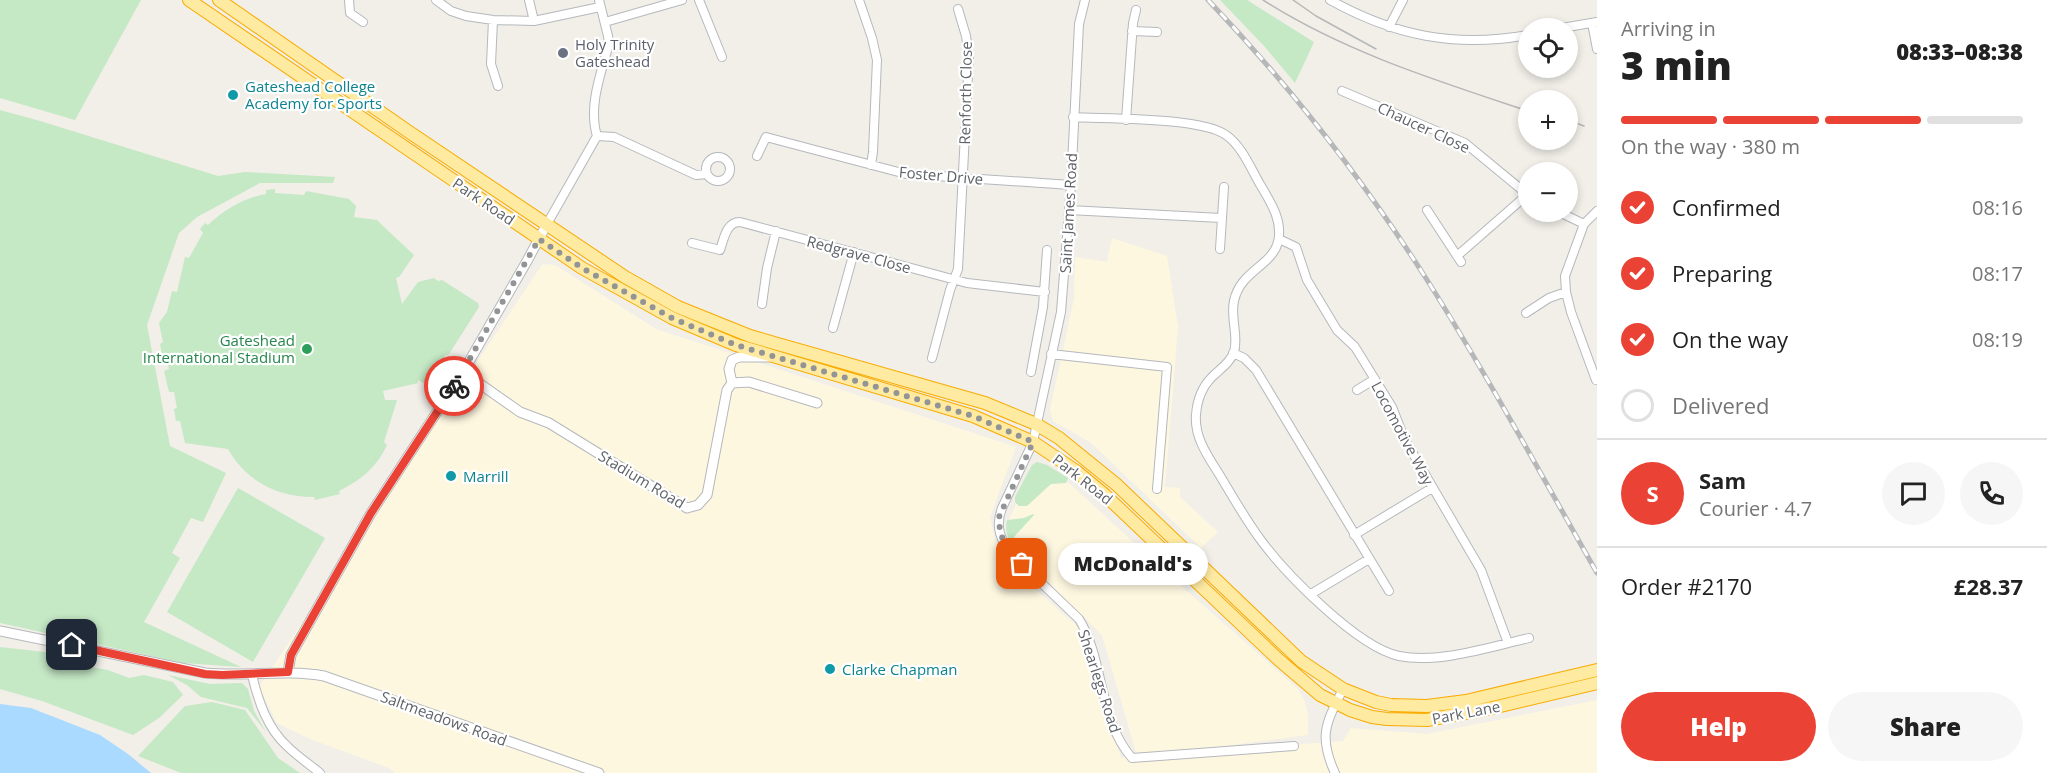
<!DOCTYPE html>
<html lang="en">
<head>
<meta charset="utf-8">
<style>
  :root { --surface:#fff; --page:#f6f6f6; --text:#222; --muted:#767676; --line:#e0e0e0; --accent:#ea4335 }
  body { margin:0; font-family:"Open Sans",sans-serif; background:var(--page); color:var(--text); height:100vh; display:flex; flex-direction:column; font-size:22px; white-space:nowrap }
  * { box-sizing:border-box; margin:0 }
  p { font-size:20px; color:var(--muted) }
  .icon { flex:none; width:33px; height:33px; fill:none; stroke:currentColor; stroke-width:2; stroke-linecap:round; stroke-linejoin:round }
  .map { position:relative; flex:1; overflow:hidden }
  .panel { display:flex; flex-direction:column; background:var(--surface); width:450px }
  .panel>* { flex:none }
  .buttons { position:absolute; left:1518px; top:18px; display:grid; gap:12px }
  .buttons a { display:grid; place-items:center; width:60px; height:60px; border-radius:50%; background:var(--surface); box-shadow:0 3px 9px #0003; font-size:30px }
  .pin { position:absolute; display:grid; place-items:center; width:51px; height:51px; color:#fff; margin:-26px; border-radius:12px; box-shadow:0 3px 9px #0006 }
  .courier { position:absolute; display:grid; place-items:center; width:60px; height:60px; margin:-30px; border:4px solid #ea4335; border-radius:50%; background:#fff; color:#222; box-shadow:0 2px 8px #0007 }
  .bubble { position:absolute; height:42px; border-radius:21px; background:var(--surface); box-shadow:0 3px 9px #0003; font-size:20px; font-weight:800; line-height:42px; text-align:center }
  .summary em { font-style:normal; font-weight:800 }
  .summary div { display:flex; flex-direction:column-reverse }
  .summary { display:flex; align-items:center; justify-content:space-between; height:102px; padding:0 24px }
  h1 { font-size:39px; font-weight:800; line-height:45px }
  .bar { display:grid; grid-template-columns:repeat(4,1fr); gap:9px 6px; align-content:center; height:72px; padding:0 24px }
  .bar i { height:8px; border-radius:4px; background:var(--line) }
  .bar .active { background:var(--accent) }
  .bar p { grid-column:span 4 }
  .line { display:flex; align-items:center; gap:15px; padding:0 24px; border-top:2px solid var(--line) }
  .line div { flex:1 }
  .round { display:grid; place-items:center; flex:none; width:63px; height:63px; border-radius:32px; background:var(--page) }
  ol { padding:0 24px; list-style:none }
  li { display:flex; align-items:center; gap:18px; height:66px }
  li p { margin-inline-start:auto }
  li .icon { padding:6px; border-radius:50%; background:var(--accent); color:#fff; stroke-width:4 }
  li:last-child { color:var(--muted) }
  li i { width:33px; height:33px; border:3px solid var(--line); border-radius:50% }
  .button { display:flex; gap:12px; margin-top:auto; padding:12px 24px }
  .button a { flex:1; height:69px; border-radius:36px; background:var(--accent); color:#fff; font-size:24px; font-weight:800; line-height:69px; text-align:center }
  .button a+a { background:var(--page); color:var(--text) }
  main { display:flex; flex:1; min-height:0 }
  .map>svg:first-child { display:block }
</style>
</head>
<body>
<main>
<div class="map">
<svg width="1597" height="773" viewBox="0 0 1597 773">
  <rect width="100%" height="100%" fill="#f1efe8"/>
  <path fill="#fef7e0" d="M1112 238 1167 256 1178 327 1165 487 1180 488V497L1218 532 1201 548 1090 442 1053 421 1050 410 1074 299 1075 257 1107 262Z
    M549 264 555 265 656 329 1016 447 990 517 999 557 1078 627 1121 758 1137 756 1102 635 1036 570 1019 552 1010 539 1007 523 1037 464 1070 484 1169 575 1298 689 1304 699 1308 714V735L1157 755 1343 741 1351 728 1427 734 1597 700V773H395L389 768 310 739 277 723 259 687 542 265Z"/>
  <path fill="#c5e8c5" d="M0 0H141L75 120 0 98Z
    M1220 0H1247L1314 42 1295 83 1265 47Z
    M0 110 40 121 218 176 245 172 335 177 333 183H260L197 217 179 233 147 325 170 446 226 473 203 522 191 518 172 553 180 558 144 622 241 667 183 663 0 623Z
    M275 189V193L304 195 306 191 349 199 356 206 354 217 377 220 382 225 414 255 399 277 396 278 402 304 418 282 434 278 438 281 442 280 478 303 479 307 449 354 444 356 445 360 430 383 425 384 418 380V383L383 391 385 400H397L384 442 387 445C377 467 361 480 339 491L340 494 315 500 314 497C277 497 246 481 228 449L185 443 180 421H176L174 409 177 408 174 392H169L164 371 169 369 166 355H162L160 344 163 342 159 323 167 312 172 291 177 292 185 257 189 258 203 233 200 229 205 223 208 225C225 209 244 198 266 194V190Z
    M1037 462 1047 465 1068 478 1066 483 1051 484 1027 506H1019L1015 502V497L1032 465Z
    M238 488 325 538 253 662 167 612Z
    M1033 514 1034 515 1014 537 1018 545 1015 550C1009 540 1004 532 1007 520L1024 518Z
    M0 647 45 652 73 664 108 670 129 678 144 675 173 682 183 695 159 718 133 735 42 701 0 689Z
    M168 675 210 684 242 683 248 689 254 711 266 732 247 708 201 697 187 685Z
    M212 702 245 710 278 758 300 773H181L138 756 185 706Z"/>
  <path fill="#aadaff" d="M0 704 31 708 100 735 128 754 151 773H0Z"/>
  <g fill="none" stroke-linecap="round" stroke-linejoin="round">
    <g stroke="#b5b8bc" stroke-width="10">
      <path id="minor" d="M349 0 350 13 363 22
        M436 0 451 11 466 16 493 20 534 21 600 7
        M529 0 534 21
        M699 0 722 57
        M859 0 872 38 877 60 873 152 871 165
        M1085 0 1079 24 1071 185 1061 312 1033 442 1002 508C995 526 1000 540 1012 555L1079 619C1105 661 1098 720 1132 758L1294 746
        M1330 0C1395 36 1455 48 1528 35
        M493 20 491 64 498 86
        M605 22 682 0
        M1592 23 1597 49
        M1389 27 1403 0
        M1562 28 1597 22
        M1132 31 1157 32
        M1342 91 1465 143 1528 195
        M1073 117C1108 119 1201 117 1226 135 1242 146 1251 169 1261 186 1271 203 1283 221 1278 242 1272 266 1240 271 1234 301 1230 318 1239 336 1234 352 1230 363 1220 369 1212 377 1202 387 1197 401 1196 415 1194 439 1210 459 1222 479 1234 499 1246 520 1260 539 1285 573 1357 647 1399 656 1438 664 1490 647 1529 638
        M1126 120 1133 23 1136 10
        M597 136 614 137 696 175 707 174
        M757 156 766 137 906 174 1071 185
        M706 169a12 12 0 1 1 24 0a12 12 0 1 1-24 0Z
        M1069 210 1221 218
        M1427 210 1461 262
        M1559 212 1584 224
        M547 224 597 136C588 106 601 73 609 44L608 36 599 0
        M1279 239 1296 247 1307 280 1337 330 1355 347 1392 407 1405 440 1481 570 1508 643
        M692 243 720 250C724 239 726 222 740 222L967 283 1045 292
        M1220 249 1224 187
        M1457 256 1528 194
        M762 304 767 268 776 231
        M1526 313 1549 298 1566 292
        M833 328 854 252
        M1233 353 1244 358 1256 370 1389 591
        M1051 354 1167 367 1157 489
        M932 358 950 290 958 269 969 56 966 36 958 9
        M1031 372 1043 307 1047 250
        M1596 380 1571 312 1566 292 1565 276 1584 224 1597 211
        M1357 390 1375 379
        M1354 535 1432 488
        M1311 594 1369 559
        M252 675C258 700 267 728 287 746 297 756 309 764 320 773
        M1335 773C1318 736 1326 723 1343 689"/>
    </g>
    <g stroke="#b5b8bc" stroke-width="11">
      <path id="tertiary" d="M463 372 520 412 549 423 687 508 698 505 707 495 727 390 732 383 749 382 817 403
        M732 383 729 369 732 360 739 357H769
        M0 631 205 673C245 677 285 669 324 676L599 773
        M288 672 291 655 371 513 463 372 527 261 547 224"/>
    </g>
    <g stroke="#f9ab00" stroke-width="14">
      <path id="trunk" d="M189 0 582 268 672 318 736 345 973 416 1033 442 1076 471 1105 495 1279 660 1320 695 1350 710 1372 717 1387 719 1427 720 1492 708 1597 683
        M219 0 412 134 625 277 678 307 750 336 985 403 1036 424 1059 438 1117 485 1301 661 1343 689 1376 702 1391 705 1427 706 1466 701 1597 670"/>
    </g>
    <use href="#minor" stroke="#fff" stroke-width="8"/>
    <use href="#tertiary" stroke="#fff" stroke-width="9"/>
    <use href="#trunk" stroke="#feeaa1" stroke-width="12"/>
    <path stroke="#b6b7b8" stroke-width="1.5" d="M1263 0C1344 52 1438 81 1528 111
      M1293 0 1316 16 1376 49
      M1568 120 1584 126"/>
    <g stroke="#b6b7b8" stroke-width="5">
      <path id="rail" d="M1208 0C1290 86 1365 182 1429 283 1488 377 1542 476 1597 573"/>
    </g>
    <use href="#rail" stroke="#fff" stroke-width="3" stroke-dasharray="9" stroke-linecap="butt"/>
  </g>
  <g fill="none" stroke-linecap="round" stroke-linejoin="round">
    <path stroke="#929495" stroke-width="6" stroke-dasharray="0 10.8" d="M454 386 539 239 582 268 672 318 736 345 973 416 1033 442 999 517C999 539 1007 550 1022 564"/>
    <path stroke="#ea4335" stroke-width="8" d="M72 645 205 674 222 675 288 672 291 655 371 513 454 386"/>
  </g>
  <circle fill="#6b7280" stroke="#fff" stroke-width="2" cx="563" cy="53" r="6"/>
  <g fill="#0f9aa8" stroke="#fff" stroke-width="2">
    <circle cx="233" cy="95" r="6"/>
    <circle cx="451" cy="476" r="6"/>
    <circle cx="830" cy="669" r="6"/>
  </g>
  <circle fill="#2e9e5b" stroke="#fff" stroke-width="2" cx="307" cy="349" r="6"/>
  <g text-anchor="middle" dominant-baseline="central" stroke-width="4.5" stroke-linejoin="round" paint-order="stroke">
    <g font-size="15" fill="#5b616d" stroke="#fff" text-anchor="start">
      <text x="575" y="44">Holy Trinity<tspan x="575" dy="17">Gateshead</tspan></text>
    </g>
    <g font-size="15" fill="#0d838f" stroke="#fff" text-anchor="start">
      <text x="245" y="86">Gateshead College<tspan x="245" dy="17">Academy for Sports</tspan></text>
      <text x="463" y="476">Marrill</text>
      <text x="842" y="669">Clarke Chapman</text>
    </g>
    <g font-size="15" fill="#5f6368" stroke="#fff">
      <text transform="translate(965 93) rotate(-89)">Renforth Close</text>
      <text transform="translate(1424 127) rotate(25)">Chaucer Close</text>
      <text transform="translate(941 175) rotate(5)">Foster Drive</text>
      <text transform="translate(484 201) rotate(34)">Park Road</text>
      <text transform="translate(1068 213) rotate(-87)">Saint James Road</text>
      <text transform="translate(859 254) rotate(15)">Redgrave Close</text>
      <text transform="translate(1403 433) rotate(62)">Locomotive Way</text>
      <text transform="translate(642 479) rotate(31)">Stadium Road</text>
      <text transform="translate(1083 479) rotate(38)">Park Road</text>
      <text transform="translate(1100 681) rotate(72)">Shearlegs Road</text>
      <text transform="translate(1466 712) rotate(-11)">Park Lane</text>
      <text transform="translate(444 718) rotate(20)">Saltmeadows Road</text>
    </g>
    <g font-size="15" fill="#27864d" stroke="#fff" text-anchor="end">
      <text x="295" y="340">Gateshead<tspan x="295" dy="17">International Stadium</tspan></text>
    </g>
  </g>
</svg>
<div class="buttons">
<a><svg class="icon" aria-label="locate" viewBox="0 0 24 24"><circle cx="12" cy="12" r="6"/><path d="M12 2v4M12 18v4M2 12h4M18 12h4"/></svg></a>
<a>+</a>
<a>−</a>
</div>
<div class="pin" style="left:1022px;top:564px;background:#ea580c"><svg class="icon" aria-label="bag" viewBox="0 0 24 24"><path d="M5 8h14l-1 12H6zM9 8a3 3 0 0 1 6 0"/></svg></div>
<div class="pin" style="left:72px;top:645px;background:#1f2937"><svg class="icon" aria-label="home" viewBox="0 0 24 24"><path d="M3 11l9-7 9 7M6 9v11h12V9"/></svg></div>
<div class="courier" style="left:454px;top:386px"><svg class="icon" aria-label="bike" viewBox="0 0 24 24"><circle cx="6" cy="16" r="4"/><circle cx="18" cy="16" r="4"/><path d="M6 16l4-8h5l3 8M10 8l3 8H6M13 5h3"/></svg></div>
<div class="bubble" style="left:1058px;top:543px;width:150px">McDonald's</div>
</div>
<section class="panel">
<div class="summary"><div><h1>3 min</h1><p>Arriving in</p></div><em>08:33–08:38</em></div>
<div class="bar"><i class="active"></i><i class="active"></i><i class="active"></i><i></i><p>On the way · 380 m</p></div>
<ol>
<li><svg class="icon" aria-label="check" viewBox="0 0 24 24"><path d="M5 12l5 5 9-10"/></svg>Confirmed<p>08:16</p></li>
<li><svg class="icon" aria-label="check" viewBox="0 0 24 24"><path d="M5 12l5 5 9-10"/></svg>Preparing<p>08:17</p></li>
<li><svg class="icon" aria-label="check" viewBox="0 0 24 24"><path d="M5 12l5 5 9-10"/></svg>On the way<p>08:19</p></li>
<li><i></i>Delivered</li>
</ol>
<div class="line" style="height:108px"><b class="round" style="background:var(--accent);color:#fff">S</b><div><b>Sam</b><p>Courier · 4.7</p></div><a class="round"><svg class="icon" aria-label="chat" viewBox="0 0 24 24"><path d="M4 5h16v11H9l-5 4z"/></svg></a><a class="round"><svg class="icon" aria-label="phone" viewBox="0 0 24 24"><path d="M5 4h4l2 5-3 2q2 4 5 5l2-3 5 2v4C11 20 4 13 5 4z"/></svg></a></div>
<div class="line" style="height:78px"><div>Order #2170</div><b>£28.37</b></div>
<div class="button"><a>Help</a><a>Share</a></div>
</section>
</main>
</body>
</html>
